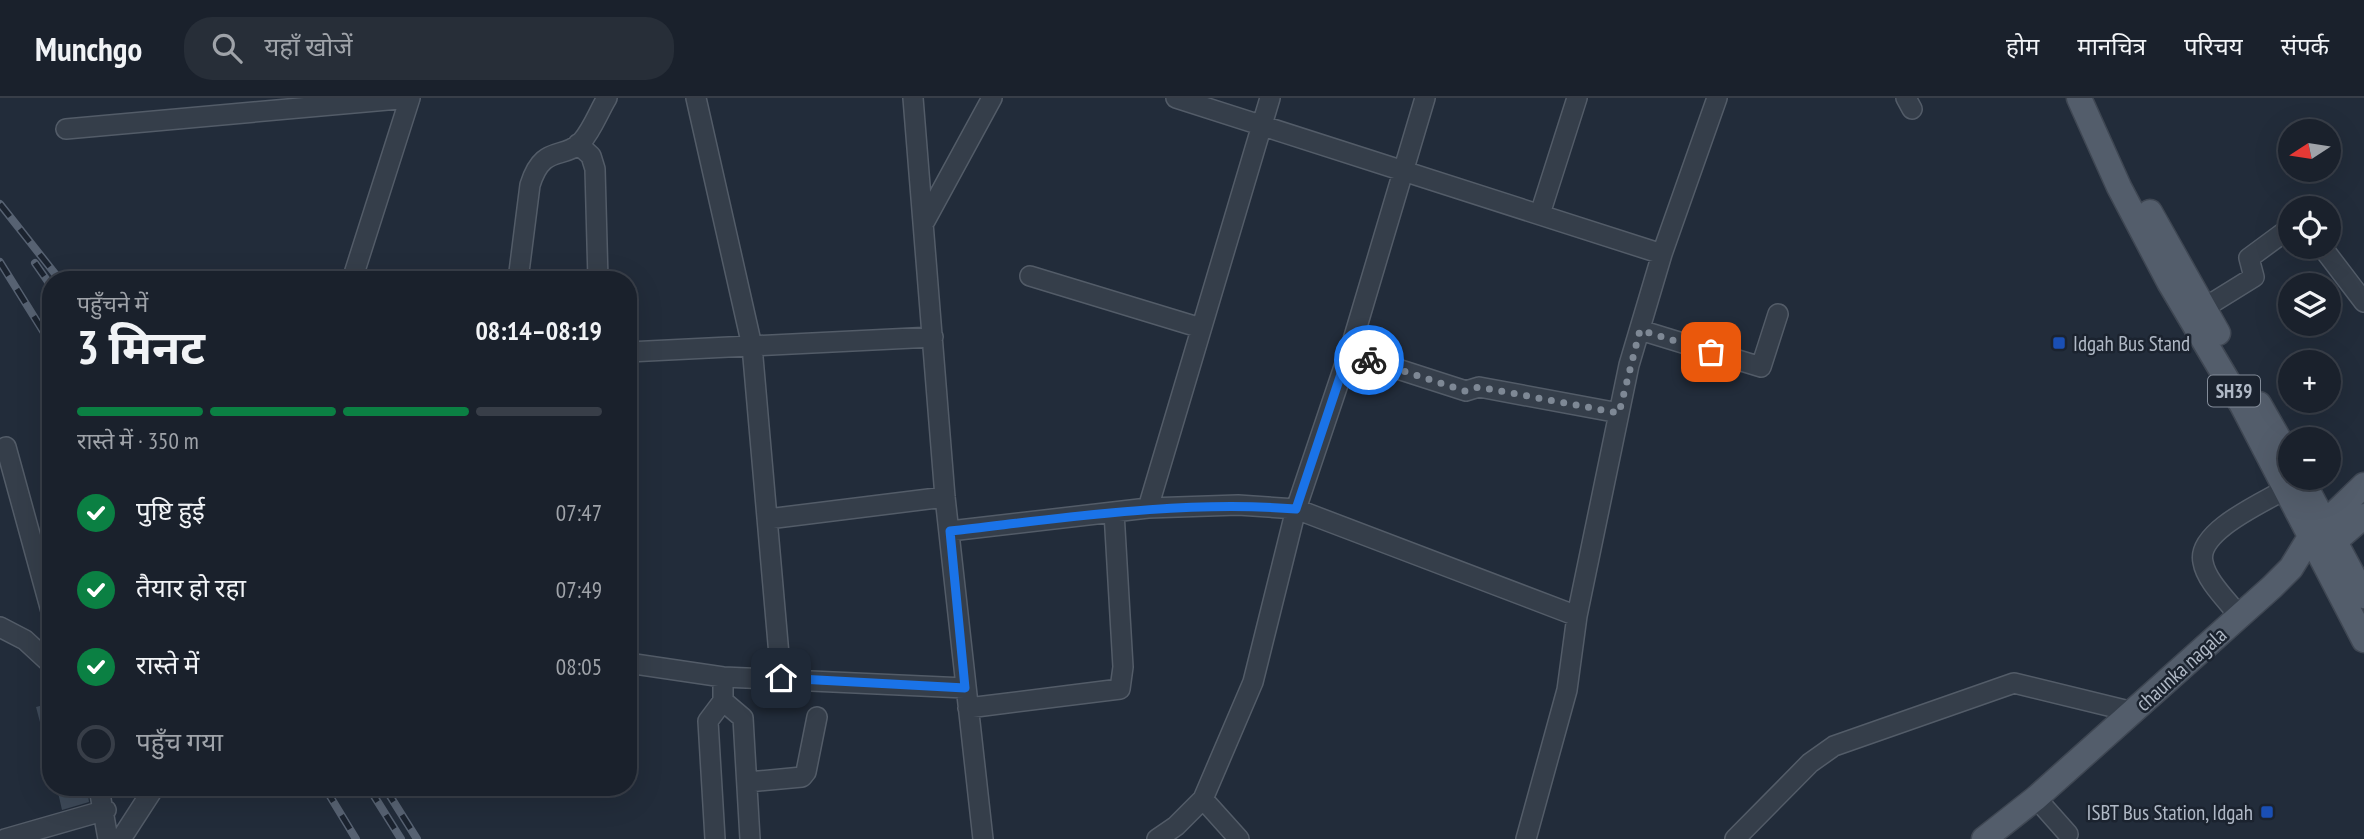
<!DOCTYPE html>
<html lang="hi">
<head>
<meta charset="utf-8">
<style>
  :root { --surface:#1a212c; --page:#272e38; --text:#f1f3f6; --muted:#9fa3a9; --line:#383e48; --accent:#0b8043 }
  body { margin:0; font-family:"PT Sans Narrow","Noto Sans Devanagari",sans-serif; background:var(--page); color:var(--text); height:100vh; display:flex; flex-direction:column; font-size:26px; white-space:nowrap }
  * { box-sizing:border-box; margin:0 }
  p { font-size:23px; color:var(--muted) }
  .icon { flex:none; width:38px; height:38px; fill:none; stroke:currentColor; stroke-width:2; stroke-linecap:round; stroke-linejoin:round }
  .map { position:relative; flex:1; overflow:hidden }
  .details { position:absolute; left:42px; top:173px; width:595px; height:525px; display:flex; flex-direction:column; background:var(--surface); border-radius:28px; box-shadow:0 7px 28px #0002,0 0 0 2px var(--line) }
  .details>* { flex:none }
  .needle { width:46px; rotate:258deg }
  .buttons { position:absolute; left:2278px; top:21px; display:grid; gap:14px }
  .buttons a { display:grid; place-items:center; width:63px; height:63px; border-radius:50%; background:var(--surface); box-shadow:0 7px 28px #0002,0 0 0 2px var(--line); font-size:35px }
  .pin { position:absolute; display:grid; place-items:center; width:60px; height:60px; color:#fff; margin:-30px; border-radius:14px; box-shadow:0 4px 10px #0006 }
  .courier { position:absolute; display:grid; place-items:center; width:70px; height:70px; margin:-35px; border:5px solid #1a73e8; border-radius:50%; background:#fff; color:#222; box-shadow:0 2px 9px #0007 }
  .headline em { font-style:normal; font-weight:700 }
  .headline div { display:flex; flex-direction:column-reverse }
  .headline { display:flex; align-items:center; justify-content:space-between; height:119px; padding:0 35px }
  h1 { font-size:46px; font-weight:700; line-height:52px }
  .bar { display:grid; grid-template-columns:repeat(4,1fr); gap:10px 7px; align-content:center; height:84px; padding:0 35px }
  .bar i { height:9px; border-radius:5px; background:var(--line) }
  .bar .on { background:var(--accent) }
  .bar p { grid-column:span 4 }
  ol { padding:0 35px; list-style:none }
  li { display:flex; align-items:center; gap:21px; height:77px }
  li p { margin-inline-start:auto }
  li .icon { padding:7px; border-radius:50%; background:var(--accent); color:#fff; stroke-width:4 }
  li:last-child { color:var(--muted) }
  li i { width:38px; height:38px; border:4px solid var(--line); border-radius:50% }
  header { display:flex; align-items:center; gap:42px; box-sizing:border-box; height:98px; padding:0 35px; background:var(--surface); border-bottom:2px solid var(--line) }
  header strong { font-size:33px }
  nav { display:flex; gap:38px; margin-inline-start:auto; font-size:24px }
  .search { width:490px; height:63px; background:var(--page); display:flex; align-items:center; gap:18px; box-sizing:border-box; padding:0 24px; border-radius:28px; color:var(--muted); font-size:26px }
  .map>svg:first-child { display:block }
</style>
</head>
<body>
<header>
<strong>Munchgo</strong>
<div class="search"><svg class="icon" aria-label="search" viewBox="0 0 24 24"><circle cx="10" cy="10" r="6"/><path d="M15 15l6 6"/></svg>यहाँ खोजें</div>
<nav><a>होम</a><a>मानचित्र</a><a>परिचय</a><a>संपर्क</a></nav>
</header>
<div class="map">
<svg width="2364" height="741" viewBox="0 0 2364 741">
  <rect width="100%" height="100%" fill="#222c3a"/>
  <path fill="#3e4a59" d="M51 605V646L46 647 36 609Z
    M57 690H87L89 704 62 712Z"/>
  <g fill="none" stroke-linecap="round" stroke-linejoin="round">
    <g stroke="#535c68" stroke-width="22">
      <path id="minor" d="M696 0 752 248 781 580
        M913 0 945 399 983 741
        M1176 0 1662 156
        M1906 0 1912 11
        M66 31 410 0
        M578 46 591 58 595 71 598 182
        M1540 116 1577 0
        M925 123 992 0
        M2322 149 2364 204
        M1030 178 1201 230
        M352 182 410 0
        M518 182 530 87C543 45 563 63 582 43 592 32 599 13 607 0
        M2204 210 2254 179 2249 160 2291 129
        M1640 232 1761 269 1778 216
        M628 254 933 239
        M1348 255 1466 293 1479 289 1619 315
        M6 349 51 513
        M1148 410 1270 0
        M768 421 945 399
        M950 433 1148 410 1238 407 1296 411 1577 518
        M2240 519C2228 503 2206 483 2203 464 2196 434 2262 405 2284 392
        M0 529 25 542 51 566
        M628 565 723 579 965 590
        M723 603 743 620 750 741
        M968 610 1120 591 1123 569 1114 414
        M748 684 802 679 806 674 817 619
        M99 690 108 741
        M2036 700 2068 736
        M1203 701 1239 741
        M5 741 106 712
        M121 741 154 690
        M715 741 708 623 723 603V579
        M1157 741 1176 728 1203 701 1253 584 1296 411 1353 242 1425 0
        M1526 741 1567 592 1577 518 1629 267 1662 156 1717 0
        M1735 741 1810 665 1834 648 2014 585 2133 614"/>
    </g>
    <g stroke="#3f4753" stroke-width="27">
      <path id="major" d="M2079 0 2119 89 2169 184 2242 307 2364 542
        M2150 114 2218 235
        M2259 306 2291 362
        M2301 380 2364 498
        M2325 452 2364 418
        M1984 741 2036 700 2272 489 2291 470 2310 439 2364 387"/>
    </g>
    <use href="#minor" stroke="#353e4a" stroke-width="19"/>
    <use href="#major" stroke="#535d6b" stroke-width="24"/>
    <g stroke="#576272" stroke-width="8">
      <path id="rail" d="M0 106 60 182
        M0 164 51 246
        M35 165 51 188
        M325 690 356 741
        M369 690 401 741
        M385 690 417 741"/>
    </g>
    <use href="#rail" stroke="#1b232f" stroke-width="5" stroke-dasharray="16" stroke-linecap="butt"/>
  </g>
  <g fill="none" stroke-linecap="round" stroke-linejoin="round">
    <path stroke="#7e8895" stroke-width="7" stroke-dasharray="0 12.6" d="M1369 262 1465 293 1479 289 1619 315 1640 232 1711 254"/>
    <path stroke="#1a73e8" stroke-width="9" d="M781 580 965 590 950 433C1065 420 1180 402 1296 411L1348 255 1369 262"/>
  </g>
  <g fill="#1a4fb4" stroke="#1b232f" stroke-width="2.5">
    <rect x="2052" y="238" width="14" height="14" rx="3.5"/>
    <rect x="2260" y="707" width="14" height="14" rx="3.5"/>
  </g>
  <g text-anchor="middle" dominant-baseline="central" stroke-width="5" stroke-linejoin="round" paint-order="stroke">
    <rect fill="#1b232f" stroke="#838c99" stroke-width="2" x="2208" y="277.5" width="52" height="31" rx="5"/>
    <g font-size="19" font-weight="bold" fill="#b0b9c6">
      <text x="2234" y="293">SH39</text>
    </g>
    <g font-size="21" fill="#b0b9c6" stroke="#1b232f" text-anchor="start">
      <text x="2073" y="245">Idgah Bus Stand</text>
      <text x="2253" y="714" text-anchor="end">ISBT Bus Station, Idgah</text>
    </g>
    <g font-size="21" fill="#b0b9c6" stroke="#1b232f">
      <text transform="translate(2181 571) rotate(-42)">chaunka nagala</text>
    </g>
  </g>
</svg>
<div class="buttons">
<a><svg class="needle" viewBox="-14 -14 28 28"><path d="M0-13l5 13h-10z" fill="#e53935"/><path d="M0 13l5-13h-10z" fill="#9fa3a9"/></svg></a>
<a><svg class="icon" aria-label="locate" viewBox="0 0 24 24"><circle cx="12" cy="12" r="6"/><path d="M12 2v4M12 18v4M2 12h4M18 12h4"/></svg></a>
<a><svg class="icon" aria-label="layers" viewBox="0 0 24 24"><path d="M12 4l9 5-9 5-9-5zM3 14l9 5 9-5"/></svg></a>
<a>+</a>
<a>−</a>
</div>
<div class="pin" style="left:1711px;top:254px;background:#ea580c"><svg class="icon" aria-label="bag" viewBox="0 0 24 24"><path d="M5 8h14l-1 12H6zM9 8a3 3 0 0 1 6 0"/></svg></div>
<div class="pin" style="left:781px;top:580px;background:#1f2937"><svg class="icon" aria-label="home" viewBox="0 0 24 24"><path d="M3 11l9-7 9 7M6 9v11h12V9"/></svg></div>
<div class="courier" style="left:1369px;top:262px"><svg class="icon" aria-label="bike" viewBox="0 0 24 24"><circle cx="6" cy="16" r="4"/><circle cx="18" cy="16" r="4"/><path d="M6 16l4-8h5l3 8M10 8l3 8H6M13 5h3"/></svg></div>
<section class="details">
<div class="headline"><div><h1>3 मिनट</h1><p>पहुँचने में</p></div><em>08:14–08:19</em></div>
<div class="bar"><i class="on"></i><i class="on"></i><i class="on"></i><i></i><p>रास्ते में · 350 m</p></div>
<ol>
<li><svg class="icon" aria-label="check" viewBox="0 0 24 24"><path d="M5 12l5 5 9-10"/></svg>पुष्टि हुई<p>07:47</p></li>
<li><svg class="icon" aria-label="check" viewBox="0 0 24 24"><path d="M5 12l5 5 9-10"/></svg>तैयार हो रहा<p>07:49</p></li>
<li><svg class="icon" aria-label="check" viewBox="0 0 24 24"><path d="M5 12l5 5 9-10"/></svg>रास्ते में<p>08:05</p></li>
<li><i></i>पहुँच गया</li>
</ol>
</section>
</div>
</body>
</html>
